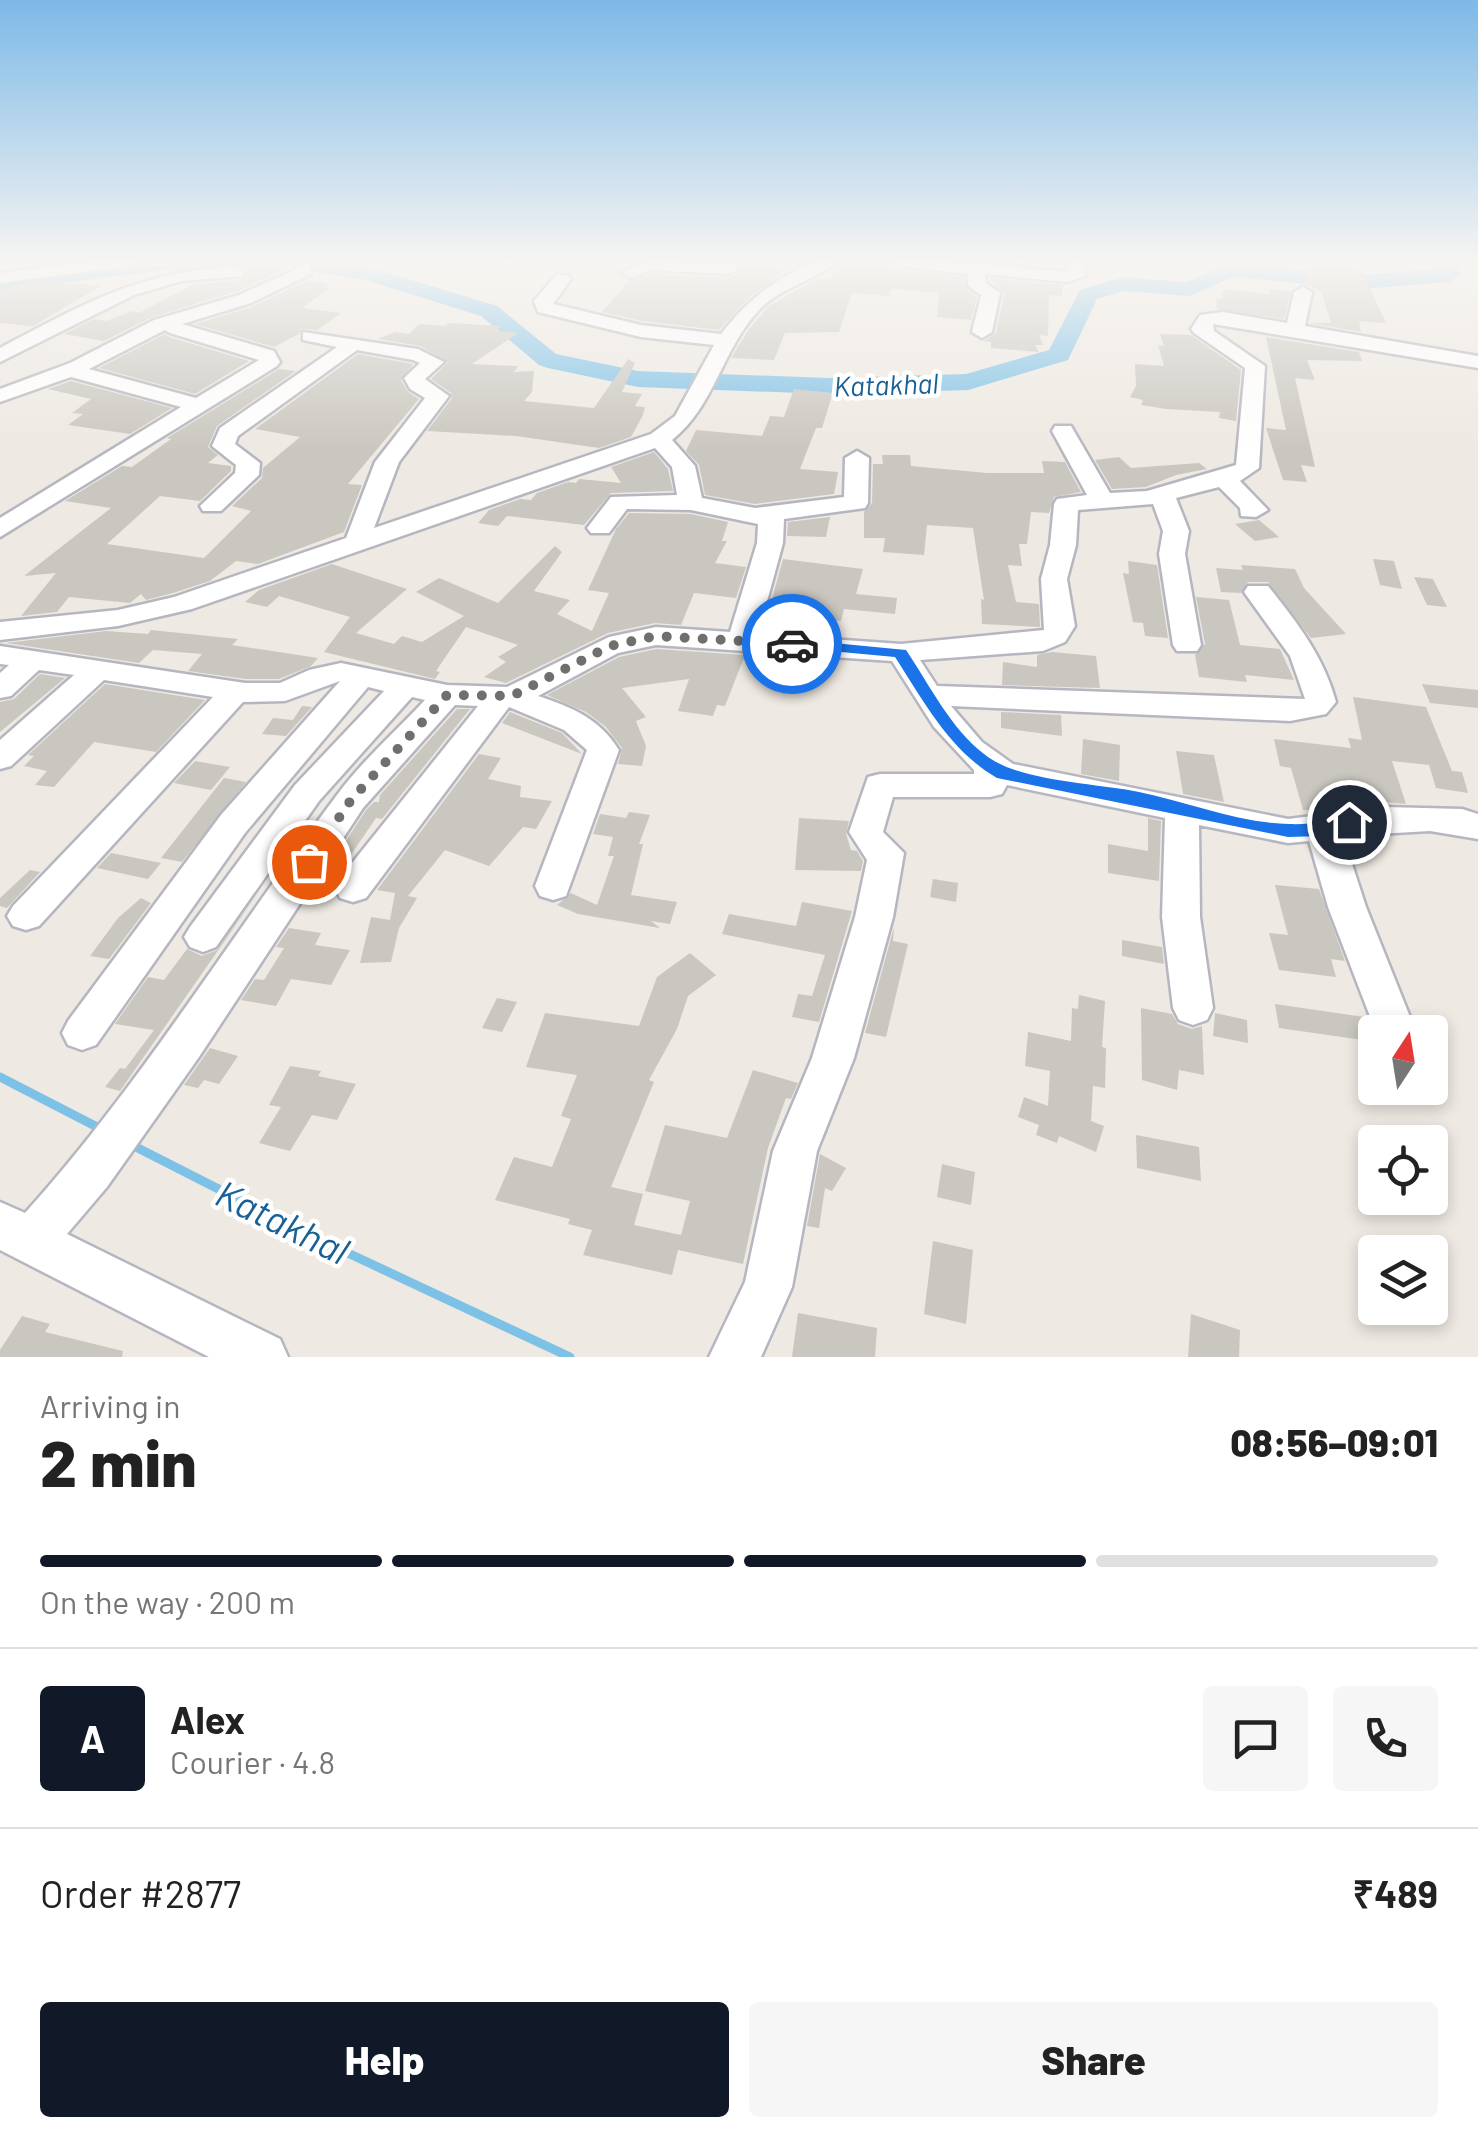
<!DOCTYPE html>
<html lang="en">
<head>
<meta charset="utf-8">
<style>
  :root { --surface:#fff; --page:#f6f6f6; --text:#222; --muted:#767676; --line:#e0e0e0; --accent:#111827 }
  body { margin:0; font-family:Barlow,sans-serif; background:var(--page); color:var(--text); height:100vh; display:flex; flex-direction:column; font-size:38px; white-space:nowrap }
  * { box-sizing:border-box; margin:0 }
  p { font-size:32px; color:var(--muted) }
  .icon { flex:none; width:55px; height:55px; fill:none; stroke:currentColor; stroke-width:2; stroke-linecap:round; stroke-linejoin:round }
  .map { position:relative; height:1357px; overflow:hidden }
  .details { display:flex; flex-direction:column; background:var(--surface); flex:1 }
  .details>* { flex:none }
  .needle { width:65px; rotate:12deg }
  .buttons { position:absolute; left:1358px; top:1015px; display:grid; gap:20px }
  .buttons a { display:grid; place-items:center; width:90px; height:90px; border-radius:10px; background:var(--surface); box-shadow:0 5px 15px #0003; font-size:50px }
  .pin { position:absolute; display:grid; place-items:center; width:85px; height:85px; color:#fff; margin:-42px; border:5px solid #fff; border-radius:50%; box-shadow:0 2px 10px #0007 }
  .courier { position:absolute; display:grid; place-items:center; width:100px; height:100px; margin:-50px; border:8px solid #1a73e8; border-radius:50%; background:#fff; color:#222; box-shadow:0 2px 12px #0007 }
  .headline em { font-style:normal; font-weight:800 }
  .headline div { display:flex; flex-direction:column-reverse }
  .headline { display:flex; align-items:center; justify-content:space-between; height:170px; padding:0 40px }
  h1 { font-size:65px; font-weight:800; line-height:75px }
  .bar { display:grid; grid-template-columns:repeat(4,1fr); gap:15px 10px; align-content:center; height:120px; padding:0 40px }
  .bar i { height:12px; border-radius:8px; background:var(--line) }
  .bar .on { background:var(--accent) }
  .bar p { grid-column:span 4 }
  .line { display:flex; align-items:center; gap:25px; padding:0 40px; border-top:2px solid var(--line) }
  .line div { flex:1 }
  .round { display:grid; place-items:center; flex:none; width:105px; height:105px; border-radius:10px; background:var(--page) }
  .primary-button { display:flex; gap:20px; margin-top:auto; padding:20px 40px }
  .primary-button a { flex:1; height:115px; border-radius:10px; background:var(--accent); color:#fff; font-size:40px; font-weight:800; line-height:115px; text-align:center }
  .primary-button a+a { background:var(--page); color:var(--text) }
  .map>svg:first-child { display:block }
</style>
</head>
<body>
<div class="map">
<svg width="1478" height="1357" viewBox="0 0 1478 1357">
  <rect width="100%" height="100%" fill="#eee9e2"/>
  <g fill="none" stroke-linecap="round" stroke-linejoin="round">
    <path stroke="#7ec1e6" stroke-width="9" d="M0 1077 101 1129
      M130 1144 303 1232 570 1357"/>
    <path fill="#7ec1e6" fill-rule="evenodd" d="M140 261H203L192 267 0 290V276Z
      M275 261H324L368 267 497 306 556 354 638 371 828 378 966 374 1049 350 1080 290 1122 277 1186 282 1231 263 1362 275 1437 269 1435 261H1455L1460 275 1449 282 1362 289 1234 277 1189 296 1124 291 1097 299 1068 360 968 390 828 394 638 387 548 368 539 365 481 316 365 280 286 267Z"/>
  </g>
  <path fill="#cac7c0" d="M196 261 296 265 238 291 152 317 104 341 64 334 94 319 107 321 131 311 139 313 193 284 242 280 248 274 247 269 236 263 169 272Z
    M730 261H788L780 275 749 298 719 330 642 321 602 312 629 281 652 274 729 278 742 270Z
    M840 261 883 262 896 270 964 277 966 289 977 297 971 320 937 317 939 293 891 289 889 296 852 293 839 332 785 333 774 360 731 358 749 329 769 306 818 278 830 279Z
    M1310 261 1358 263 1386 323 1359 321 1361 332 1309 323H1331L1321 291 1304 284Z
    M989 278 1063 285 1062 296 1049 295 1048 336 1039 335 1043 345H1035L1039 352 991 348V342L984 341 996 333 1004 294Z
    M310 279 307 281 329 283 324 286 331 287 302 308 341 313 317 330 301 329 299 334 274 347 195 324 252 307Z
    M47 281 101 286 33 326 0 323V291L9 286Z
    M1224 289 1270 294 1269 289 1291 291 1284 319 1217 309 1216 298 1222 299Z
    M449 323 500 326 496 331 518 333 472 364 518 366 514 372 534 371 532 392 524 401 594 408 628 359 635 363 622 392 642 394 635 406 645 407 643 415 631 437 599 448 516 436 427 431 452 398 451 393 431 379 448 362 420 346 378 339 395 332 409 334 419 324 445 326Z
    M165 334 169 337 249 361 195 394 99 368Z
    M1160 334 1191 335 1241 370 1236 421 1219 418 1220 412 1166 409 1141 405 1143 400 1130 397 1136 386 1135 364 1164 366 1158 345 1164 346Z
    M1266 337 1359 352 1362 361 1307 360 1315 380 1295 378 1315 467 1301 465 1307 482 1283 480 1266 428 1286 430Z
    M358 354 413 364 401 380 408 392 419 399 348 484 362 485 344 532 258 564 236 561 210 581 173 593 146 600 141 594 130 603 69 597 57 612 21 616 56 573 24 576 111 508 65 501 122 466 132 467 171 439 167 438 279 369 296 371 217 426 208 447 218 455 208 463 231 466V471L200 501 160 496 107 544 204 558 251 511 232 506 262 478 263 468 300 437 255 429Z
    M71 381 172 408 130 434 68 425 83 414 72 413 91 399 48 389Z
    M794 389 833 393 822 428H816L800 469 838 472 834 494 755 504 705 495 699 465 686 451 696 430 762 436 770 416 784 417Z
    M654 452 668 469 673 491 611 493 584 525 507 516 498 526 478 523 489 510 520 499 531 500 537 493 568 482 576 483 579 479 621 483 611 467Z
    M882 455H910L911 466 987 473H1044L1042 461 1065 462 1081 492 1054 497 1049 513 1031 512 1027 544H1019L1022 566 1008 565 1016 602 1039 604 1040 627 982 624 981 599 984 600 973 528 927 525 924 555 883 552 885 538H864V512L872 503 873 464H883Z
    M1119 457 1131 468 1199 463 1207 469 1176 475 1146 487 1112 489 1095 460Z
    M629 513 691 514 728 522 722 541H727L715 563 746 567 736 598 694 593 681 625 655 623 608 633 506 683 484 677 506 662 498 657 518 645 466 627 436 671 440 672 435 679 324 652 350 617 279 596 267 607 245 602 259 590 332 564 407 589 356 633 394 644 402 636 422 642 464 616 416 592 439 578 498 603 555 546 562 552 534 591 570 600 557 614 592 631 609 593 588 590 616 529Z
    M830 517 826 537 787 536 788 522Z
    M1259 520 1279 537 1255 541 1235 524Z
    M783 559 863 569 856 594 897 598 895 614 844 609 841 621 806 617 803 633 763 631Z
    M1373 559 1394 561 1402 589 1380 585Z
    M1128 561 1157 565 1168 638 1145 636 1143 623 1133 622 1123 573 1129 574Z
    M1241 565 1295 569 1304 588 1346 634 1311 638 1268 582H1248L1241 593 1221 592 1216 568 1243 570Z
    M1414 577 1433 579 1447 607 1427 605Z
    M1196 597 1229 600 1240 645 1280 649 1294 680 1245 675 1247 682 1199 677 1195 655 1205 644Z
    M151 630 238 639 232 645 318 658 311 666 279 679H245L188 671 202 654 153 650 139 663 6 643 106 631 148 634Z
    M656 649 790 658 788 665 743 660 725 706 717 705 713 716 678 711 689 679 622 688 646 717 636 721 646 746 642 766 618 764 622 748 606 727 586 712 547 695 619 657Z
    M1052 652 1096 656 1100 688 1002 685 1003 662 1037 667V655Z
    M40 674 65 678 0 732V702L14 699Z
    M105 684 205 700 156 752 94 742 54 787 35 785 47 771 24 766 34 756 28 755Z
    M1422 684 1478 690V708L1430 703Z
    M1353 697 1426 707 1452 771 1462 772 1468 793 1436 788 1429 765 1392 761 1406 804 1326 797 1330 810H1303L1291 768 1280 766 1274 739 1351 748 1348 738 1362 740Z
    M302 706 312 707 286 736 262 734 273 718 293 720Z
    M457 709H470L382 819 376 818 337 875 325 873 366 810 374 802H379L380 795Z
    M510 712 562 733 582 754 502 723Z
    M1001 712 1061 715 1062 736 1001 728Z
    M1083 739 1120 745 1119 781 1081 774Z
    M1176 751 1214 755 1224 802 1183 794Z
    M479 754 501 758 488 779 521 786 520 797 552 801 536 829 523 827 489 866 445 850 408 896 417 898 399 928 391 962 360 963 371 917 390 920 395 893 377 890Z
    M195 761 230 767 211 790 174 783Z
    M224 778 246 782 182 862 161 858Z
    M629 812 650 815 639 844H643L631 895 677 902 670 924 651 921 660 928 578 914 557 905 571 893 597 905 614 856H608L613 837 593 834 600 814 626 818Z
    M799 818 849 821 846 834 851 850 857 851 863 861 861 871 795 870Z
    M1148 818 1161 821 1159 881 1108 873V844L1148 851Z
    M111 853 161 863 148 879 97 868Z
    M30 870 40 872 7 908 0 906V898Z
    M933 879 958 883 956 902 930 897Z
    M1275 885 1319 889 1345 961 1331 959 1336 977 1279 970 1269 933 1288 935Z
    M141 898 151 903 109 959 90 956 118 918Z
    M254 899 120 1091 105 1087 120 1068 125 1069 154 1030 115 1024 148 977 164 980 187 949 202 956 217 950Z
    M802 902 852 911 819 1022 792 1017 798 994 812 996 825 955 722 934 729 914 796 926Z
    M894 927 893 941 908 944 886 1037 865 1033Z
    M289 928 321 933 315 945 350 950 331 985 291 979 276 1006 241 1000 255 979 264 980 284 948 276 947Z
    M1122 940 1162 947 1164 964 1122 956Z
    M690 953 716 975 688 996 677 1029 649 1080 654 1082 611 1187 643 1194 634 1225 681 1235 690 1201 645 1191 665 1125 727 1138 753 1070 798 1083 791 1099 786 1098 768 1148 743 1264 678 1250 672 1275 583 1255 592 1230 568 1224 570 1219 495 1200 514 1157 552 1167 571 1119 561 1116 577 1075 526 1067 545 1013 639 1026 657 977Z
    M1079 995 1105 1001 1102 1047 1106 1048 1105 1088 1093 1086 1091 1121 1104 1126 1096 1152 1059 1136 1057 1143 1036 1135 1039 1125 1018 1117 1024 1097 1048 1106 1050 1071 1025 1066 1028 1032 1071 1041 1072 1008 1078 1009Z
    M497 998 517 1002 502 1032 482 1028Z
    M1275 1004 1364 1017 1370 1041 1279 1028Z
    M1141 1008 1172 1014 1178 1024 1192 1029 1202 1026 1204 1075 1179 1070 1177 1090 1142 1080Z
    M1215 1013 1247 1020 1248 1043 1213 1036Z
    M210 1048 238 1056 219 1084 204 1080 198 1088 184 1085Z
    M290 1066 321 1071 318 1076 356 1084 337 1120 312 1115 290 1151 259 1143 281 1107 269 1105Z
    M1136 1135 1199 1147 1201 1181 1137 1168Z
    M820 1154 846 1168 832 1191 825 1188 819 1228 807 1226Z
    M942 1164 975 1172 971 1205 937 1197Z
    M933 1241 973 1250 966 1324 924 1314Z
    M798 1313 877 1328 875 1357H792Z
    M1191 1314 1240 1330 1239 1357H1188Z
    M22 1316 50 1324 45 1332 123 1351 122 1357H0V1350Z"/>
  <g fill="none" stroke-linecap="round" stroke-linejoin="round">
    <g stroke="#b5b6c0" stroke-width="5">
      <path id="minor" d="M95 261H141L132 266 0 283V273Z
        M646 261 729 264 738 269 729 274 651 270 631 278 622 273Z
        M815 261H837C814 281 779 288 758 311 722 350 714 407 672 440L695 466 702 498 755 508 844 497 845 458 857 451 869 458 868 503 865 508 784 519 783 543 758 634 901 644 1044 630 1041 579 1050 545 1054 504 1057 499 1087 495 1052 431 1055 426H1071L1110 493 1147 491 1236 465 1245 368 1194 333 1191 329 1200 315 1223 312 1287 323 1294 292 1303 287 1312 292 1305 326 1478 356V368L1213 324 1214 331 1265 366 1259 468 1240 481 1268 510 1256 517 1241 516 1240 508 1219 487 1176 498 1189 531 1185 554 1201 645 1197 651H1177L1173 645 1159 554 1163 531 1153 504 1078 510 1076 545 1067 579 1075 626 1065 642 1043 651 920 660 937 686 1305 699 1290 656 1244 592 1248 586H1268C1297 622 1324 657 1336 702L1326 714 1290 721 951 706 982 742 1013 764 1288 819 1385 807 1462 809 1478 814V839L1430 831 1343 836 1366 907 1416 1032H1376L1328 907 1309 841 1288 843 1199 825 1200 917 1213 1008 1207 1020 1193 1025 1179 1020 1173 1008 1162 917 1165 818 1007 785 1002 794 990 797H893L883 832 904 853 893 917 854 1058 817 1151 792 1287 761 1357H709L745 1282 773 1151 812 1058 855 917 867 860 849 832 868 777 880 774H974V770L934 727 892 661 656 645 618 653 538 696C572 707 600 719 619 750L566 896 553 900 540 896 535 886 587 750 564 730 509 707 366 898 353 902 340 898 335 888 340 878 478 706 455 705 363 808 199 1057 107 1187 67 1234 280 1339 288 1357H209L0 1250V1202L25 1213C142 1083 232 934 337 795 362 761 396 731 425 700L412 697 319 801 216 947 203 952 190 947 184 937 190 927 295 785 384 691 368 687 245 833 96 1045 82 1050 68 1045 62 1033 68 1021 221 815 340 681 285 701 243 702 39 926 26 930 13 926 7 916 13 906 213 697 104 680 11 766 0 769V740L74 675 39 670 11 696 0 698V673L9 665 0 664V646L245 683H280L309 670 341 663 447 685 507 687 609 637 656 627 730 632 757 543 758 524 691 510 627 509 609 533H591L587 528 611 497 677 495 672 467 655 448 192 609 118 626 0 640V622L118 610 174 597 346 538 375 462 425 398 410 389 404 378 420 363 413 360 357 350 238 436 235 444 260 463 259 475 221 511H203L200 506 235 473 236 465 212 446 220 428 337 347 303 340V332L418 349 444 362 425 379 449 396 399 462 374 528 651 434 675 416 714 345 641 337 538 312 534 301 556 275H568L571 279 553 304 641 325 721 334C747 300 776 278 815 261Z
        M887 261H938L1068 272 1067 261H1083L1086 275 1068 282 985 274 986 283 1000 293 992 332 982 338 972 332 981 295 968 286V274L896 266Z
        M305 265 311 266V274L251 303 182 324 274 351 280 362 277 366 0 537V518L181 407 71 377 0 402V389L70 363 154 320 239 295ZM165 330 170 333 259 360 196 398 89 369Z
        M236 267 245 272 242 276 181 281 134 295 0 362V348C81 305 142 270 236 267Z"/>
    </g>
    <use href="#minor" fill="#fff" fill-rule="evenodd"/>
  </g>
  <linearGradient id="sky" x2="0" y2="1"><stop stop-color="#7db9e7"/><stop offset="0.58" stop-color="#f7f5f2"/><stop offset="1" stop-color="#f7f5f2" stop-opacity="0"/></linearGradient>
  <rect width="1478" height="451" fill="url(#sky)"/>
  <path fill="#1a73e8" d="M792 639 906 650C929 684 951 729 984 754 1018 782 1095 783 1139 792 1188 802 1238 823 1289 824 1310 825 1329 821 1349 815L1359 822 1356 826 1323 836 1288 837 997 778C949 750 925 703 895 657L787 647 784 644Z"/>
  <g fill="none" stroke-linecap="round" stroke-linejoin="round">
    <path stroke="#716f6d" stroke-width="10" stroke-dasharray="0 18" d="M309 862 351 800 447 695 512 696 610 646 656 636 792 644"/>
  </g>
  <g text-anchor="middle" dominant-baseline="central" stroke-width="9" stroke-linejoin="round" paint-order="stroke">
    <g font-size="28" font-style="italic" fill="#196096" stroke="#fff">
      <text transform="translate(886 384) rotate(-2)">Katakhal</text>
    </g>
    <g font-size="38" font-style="italic" fill="#196096" stroke="#fff">
      <text transform="translate(283 1221) rotate(26)">Katakhal</text>
    </g>
  </g>
</svg>
<div class="buttons">
<a><svg class="needle" viewBox="-14 -14 28 28"><path d="M0-13l5 13h-10z" fill="#e53935"/><path d="M0 13l5-13h-10z" fill="#767676"/></svg></a>
<a><svg class="icon" aria-label="locate" viewBox="0 0 24 24"><circle cx="12" cy="12" r="6"/><path d="M12 2v4M12 18v4M2 12h4M18 12h4"/></svg></a>
<a><svg class="icon" aria-label="layers" viewBox="0 0 24 24"><path d="M12 4l9 5-9 5-9-5zM3 14l9 5 9-5"/></svg></a>
</div>
<div class="pin" style="left:309px;top:862px;background:#ea580c"><svg class="icon" aria-label="bag" viewBox="0 0 24 24"><path d="M5 8h14l-1 12H6zM9 8a3 3 0 0 1 6 0"/></svg></div>
<div class="pin" style="left:1349px;top:822px;background:#1f2937"><svg class="icon" aria-label="home" viewBox="0 0 24 24"><path d="M3 11l9-7 9 7M6 9v11h12V9"/></svg></div>
<div class="courier" style="left:792px;top:644px"><svg class="icon" aria-label="car" viewBox="0 0 24 24"><path d="M5 17H2v-5l4-1 3-4h7l3 4 3 1v5h-3M9 17h6M6 11h13"/><circle cx="7" cy="17" r="2"/><circle cx="17" cy="17" r="2"/></svg></div>
</div>
<section class="details">
<div class="headline"><div><h1>2 min</h1><p>Arriving in</p></div><em>08:56–09:01</em></div>
<div class="bar"><i class="on"></i><i class="on"></i><i class="on"></i><i></i><p>On the way · 200 m</p></div>
<div class="line" style="height:180px"><b class="round" style="background:var(--accent);color:#fff">A</b><div><b>Alex</b><p>Courier · 4.8</p></div><a class="round"><svg class="icon" aria-label="chat" viewBox="0 0 24 24"><path d="M4 5h16v11H9l-5 4z"/></svg></a><a class="round"><svg class="icon" aria-label="phone" viewBox="0 0 24 24"><path d="M5 4h4l2 5-3 2q2 4 5 5l2-3 5 2v4C11 20 4 13 5 4z"/></svg></a></div>
<div class="line" style="height:130px"><div>Order #2877</div><b>₹489</b></div>
<div class="primary-button"><a>Help</a><a>Share</a></div>
</section>
</body>
</html>
